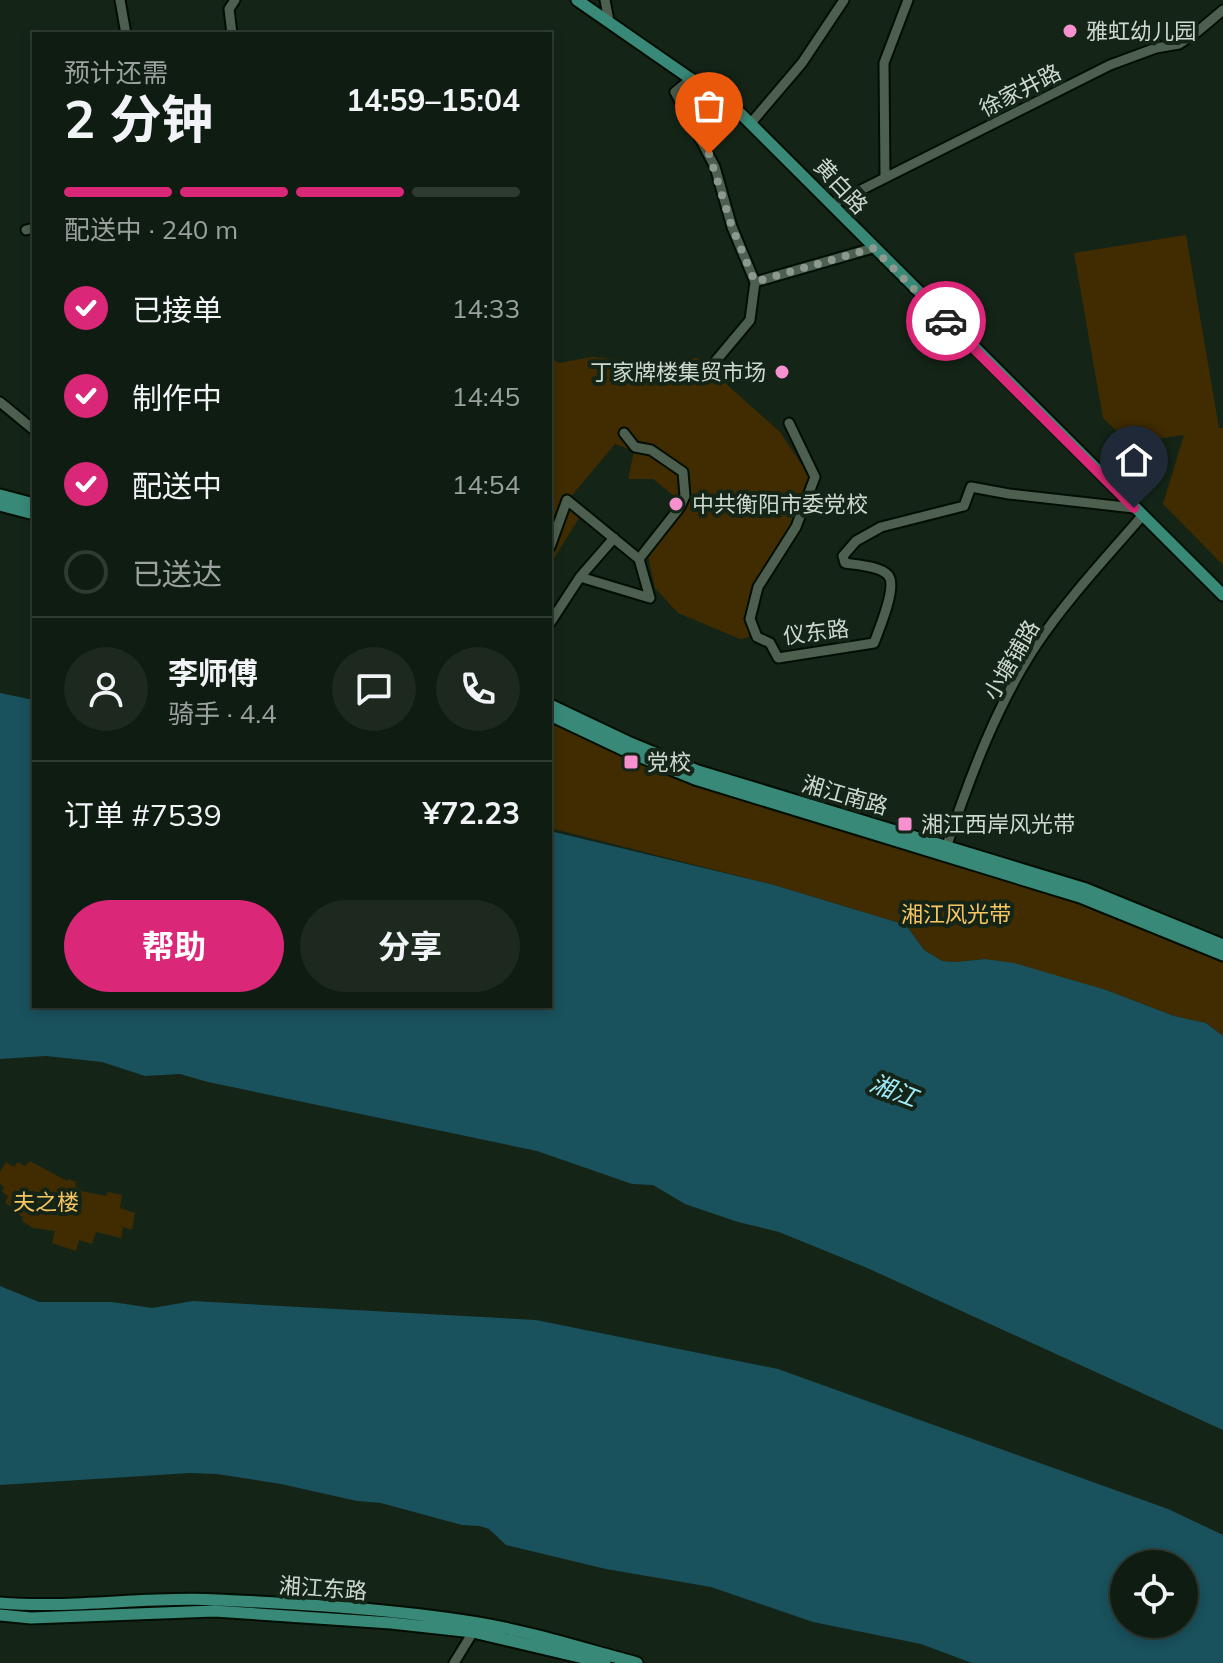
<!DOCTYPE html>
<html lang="zh">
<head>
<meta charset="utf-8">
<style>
  :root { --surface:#0f1c11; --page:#1d291f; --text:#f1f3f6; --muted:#9ba19f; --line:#2f3a31; --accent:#db2777 }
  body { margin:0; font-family:Mulish,"Noto Sans SC",sans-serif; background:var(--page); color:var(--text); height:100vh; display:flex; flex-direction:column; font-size:30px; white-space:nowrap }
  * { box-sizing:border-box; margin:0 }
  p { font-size:26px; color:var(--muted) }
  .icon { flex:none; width:44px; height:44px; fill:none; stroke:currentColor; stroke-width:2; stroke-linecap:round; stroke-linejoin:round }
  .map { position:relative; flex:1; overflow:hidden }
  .details { position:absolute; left:32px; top:32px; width:520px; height:976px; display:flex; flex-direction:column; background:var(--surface); border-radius:0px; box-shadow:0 4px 12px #0003,0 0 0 2px var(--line) }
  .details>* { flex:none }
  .fabs { position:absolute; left:1110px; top:1550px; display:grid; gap:16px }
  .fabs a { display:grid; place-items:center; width:88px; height:88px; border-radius:50%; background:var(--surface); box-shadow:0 4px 12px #0003,0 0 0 2px var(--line); font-size:40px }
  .pin { position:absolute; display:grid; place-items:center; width:68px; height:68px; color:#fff; margin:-82px -34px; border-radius:50% 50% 50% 0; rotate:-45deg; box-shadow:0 0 8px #0007 }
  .pin .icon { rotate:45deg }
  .courier { position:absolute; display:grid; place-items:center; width:80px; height:80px; margin:-40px; border:6px solid #db2777; border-radius:50%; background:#fff; color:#222; box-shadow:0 2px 10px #0007 }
  .headline em { font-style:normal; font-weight:700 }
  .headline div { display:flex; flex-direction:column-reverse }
  .headline { display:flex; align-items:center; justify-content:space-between; height:136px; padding:0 32px }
  h1 { font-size:52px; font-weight:700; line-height:60px }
  .bar { display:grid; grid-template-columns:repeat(4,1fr); gap:12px 8px; align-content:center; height:96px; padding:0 32px }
  .bar i { height:10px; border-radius:6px; background:var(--line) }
  .bar .active { background:var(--accent) }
  .bar p { grid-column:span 4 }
  .line { display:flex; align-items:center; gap:20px; padding:0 32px; border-top:2px solid var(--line) }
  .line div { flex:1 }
  .round { display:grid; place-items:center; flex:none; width:84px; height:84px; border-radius:42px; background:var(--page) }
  ol { padding:0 32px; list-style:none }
  li { display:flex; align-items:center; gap:24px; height:88px }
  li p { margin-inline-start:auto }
  li .icon { padding:8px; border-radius:50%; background:var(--accent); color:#fff; stroke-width:4 }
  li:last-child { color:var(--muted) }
  li i { width:44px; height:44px; border:4px solid var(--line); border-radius:50% }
  .button { display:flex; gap:16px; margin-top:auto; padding:16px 32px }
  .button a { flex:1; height:92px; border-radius:48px; background:var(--accent); color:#fff; font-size:32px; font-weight:700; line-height:92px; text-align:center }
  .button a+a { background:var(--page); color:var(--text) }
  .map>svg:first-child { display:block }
</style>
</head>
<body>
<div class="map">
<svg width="1223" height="1663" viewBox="0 0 1223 1663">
  <rect width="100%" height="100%" fill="#142517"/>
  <path fill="#402c00" d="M1186 235 1219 428H1223V565L1163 504 1184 435 1129 443 1103 418 1074 253Z
    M550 357 559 363 592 357 638 362 697 358 780 432 812 480 792 528 747 617 749 637 740 639 678 613 655 588 648 556 685 505 653 479H628L634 451 615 444 569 499 584 510 550 565Z
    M550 722 640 763 913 852 1075 901 1223 961V1036L1206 1023 1174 1016 1106 990 985 959 956 962 942 961 924 950 906 925 774 885 550 828Z
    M30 1161 67 1181 69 1179 76 1182 75 1186 81 1191 106 1196 108 1192 122 1195 120 1208 135 1213 132 1230 123 1227 121 1238 96 1232 92 1244 79 1240 76 1251 52 1243 55 1231 33 1228 22 1221 23 1217 16 1213 17 1210 5 1203 8 1196 2 1192 4 1187 0 1184V1172L6 1162 14 1167 18 1162 25 1166Z"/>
  <path fill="#19515c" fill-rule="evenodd" d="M0 693 34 700V1006H550V831L774 885 906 925 924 950 942 961 956 962 985 959 1014 963 1106 990 1174 1016 1206 1023 1223 1036V1430L865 1267 779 1232 738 1222 685 1204 653 1185 632 1184 537 1151 208 1082 180 1074 145 1076 102 1062 46 1056 0 1059Z
    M0 1286 39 1302H112L152 1308 193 1301 536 1320 778 1369 1168 1509 1223 1535V1663H972L921 1644 813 1622 711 1587 606 1569 506 1545 489 1529 480 1526 462 1525 381 1503 357 1501 281 1484 217 1474 190 1473 0 1485ZM1124 1564H1184V1624H1124Z"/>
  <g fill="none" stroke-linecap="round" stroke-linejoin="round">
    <g stroke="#020e03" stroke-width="13">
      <path id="minor" d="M120 0 126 34
        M605 0 609 21
        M232 34 229 9 235 0
        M692 78 675 92 715 167 732 227 755 282 750 320 714 363
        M751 123 802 63 844 0
        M885 178 884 63 908 0
        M831 205 1110 65 1156 48 1179 44 1197 32 1223 10
        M26 230 34 228
        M755 282 873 248
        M0 402 34 430
        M789 423 815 477 796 527 758 587 750 619 757 637 770 643 778 658 874 643C879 629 898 586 888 575 879 566 857 565 845 563L843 556 856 541 881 527 964 506 971 487 1009 494 1134 508
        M550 547 567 500 639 559 680 507 685 496 683 472 651 450 635 447 624 433
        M580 577 650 598 639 559
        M550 623 580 577 614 538
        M947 845C970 777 997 704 1037 644 1068 598 1106 558 1142 516
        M454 1663 473 1632"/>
    </g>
    <g stroke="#020e03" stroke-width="15">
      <path id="major" d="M577 0 740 113 1223 595
        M0 495 34 504
        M0 505 34 514
        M550 705 628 742 698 771 1086 889 1223 945
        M550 715 624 750 695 779 1080 897 1223 955
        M0 1603C73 1609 146 1596 218 1600 304 1604 393 1609 478 1623 532 1632 584 1649 637 1663
        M0 1615 31 1618 214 1611 391 1623 473 1632 605 1663"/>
    </g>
    <use href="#minor" stroke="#4d5f4f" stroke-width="9"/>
    <use href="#major" stroke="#398978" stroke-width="11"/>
  </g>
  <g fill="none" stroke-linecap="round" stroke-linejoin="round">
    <path stroke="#8d998f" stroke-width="8" stroke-dasharray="0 14.4" d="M709 154 732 227 755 282 873 248 946 321"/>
    <path stroke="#db2777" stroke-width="10" d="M946 321 1134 508"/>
  </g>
  <g fill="#f790ce" stroke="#142517" stroke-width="3">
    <circle cx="1070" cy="31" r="8"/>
    <circle cx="782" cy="372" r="8"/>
    <circle cx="676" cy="504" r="8"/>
    <rect x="623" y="754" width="16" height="16" rx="4"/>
    <rect x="897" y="816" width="16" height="16" rx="4"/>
  </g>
  <g text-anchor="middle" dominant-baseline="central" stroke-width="8" stroke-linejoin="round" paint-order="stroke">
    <g font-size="22" fill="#ced8cf" stroke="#142517" text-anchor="start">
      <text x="1086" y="31">雅虹幼儿园</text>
      <text x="766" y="372" text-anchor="end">丁家牌楼集贸市场</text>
      <text x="692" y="504">中共衡阳市委党校</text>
      <text x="647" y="762">党校</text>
      <text x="921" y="824">湘江西岸风光带</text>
    </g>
    <g font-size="22" fill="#ced8cf" stroke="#142517">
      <text transform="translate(1020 90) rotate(-27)">徐家井路</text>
      <text transform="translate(841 186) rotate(47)">黄白路</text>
      <text transform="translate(816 632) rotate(-7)">仪东路</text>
      <text transform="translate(1011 660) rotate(-60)">小塘铺路</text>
      <text transform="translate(845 795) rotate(16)">湘江南路</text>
      <text transform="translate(323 1588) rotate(4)">湘江东路</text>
    </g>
    <g font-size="22" fill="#f7c562" stroke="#142517">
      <text x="956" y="914">湘江风光带</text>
      <text x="46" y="1202">夫之楼</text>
    </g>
    <g font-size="24" font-style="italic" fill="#9febfc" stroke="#142517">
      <text transform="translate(894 1090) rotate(21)">湘江</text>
    </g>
  </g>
</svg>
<div class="fabs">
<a><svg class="icon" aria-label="locate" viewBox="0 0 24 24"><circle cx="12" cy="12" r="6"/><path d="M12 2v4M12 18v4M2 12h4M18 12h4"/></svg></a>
</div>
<div class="pin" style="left:709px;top:154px;background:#ea580c"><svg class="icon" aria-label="bag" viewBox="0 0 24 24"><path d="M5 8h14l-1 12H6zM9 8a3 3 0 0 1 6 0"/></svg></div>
<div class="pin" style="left:1134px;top:508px;background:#1f2937"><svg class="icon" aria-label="home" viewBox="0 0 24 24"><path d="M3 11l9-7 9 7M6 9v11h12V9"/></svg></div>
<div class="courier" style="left:946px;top:321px"><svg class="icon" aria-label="car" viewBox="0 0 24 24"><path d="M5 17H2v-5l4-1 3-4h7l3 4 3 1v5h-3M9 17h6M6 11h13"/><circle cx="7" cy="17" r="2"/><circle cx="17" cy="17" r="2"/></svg></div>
<section class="details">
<div class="headline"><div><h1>2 分钟</h1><p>预计还需</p></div><em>14:59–15:04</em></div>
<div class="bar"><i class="active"></i><i class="active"></i><i class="active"></i><i></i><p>配送中 · 240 m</p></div>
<ol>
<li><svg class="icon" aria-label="check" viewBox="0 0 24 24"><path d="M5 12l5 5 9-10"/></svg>已接单<p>14:33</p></li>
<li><svg class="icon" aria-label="check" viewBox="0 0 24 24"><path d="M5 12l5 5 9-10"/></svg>制作中<p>14:45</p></li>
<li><svg class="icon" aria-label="check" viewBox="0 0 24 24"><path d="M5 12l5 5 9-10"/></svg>配送中<p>14:54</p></li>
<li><i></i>已送达</li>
</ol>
<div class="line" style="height:144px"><a class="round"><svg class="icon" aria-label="person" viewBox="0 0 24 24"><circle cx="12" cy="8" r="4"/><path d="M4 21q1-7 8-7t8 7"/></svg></a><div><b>李师傅</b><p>骑手 · 4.4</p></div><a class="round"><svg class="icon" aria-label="chat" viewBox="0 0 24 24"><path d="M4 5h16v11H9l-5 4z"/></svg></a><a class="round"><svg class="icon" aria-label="phone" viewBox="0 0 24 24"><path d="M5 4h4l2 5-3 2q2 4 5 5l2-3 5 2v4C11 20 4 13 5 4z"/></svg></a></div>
<div class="line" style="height:104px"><div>订单 #7539</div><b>¥72.23</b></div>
<div class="button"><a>帮助</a><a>分享</a></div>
</section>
</div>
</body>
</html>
